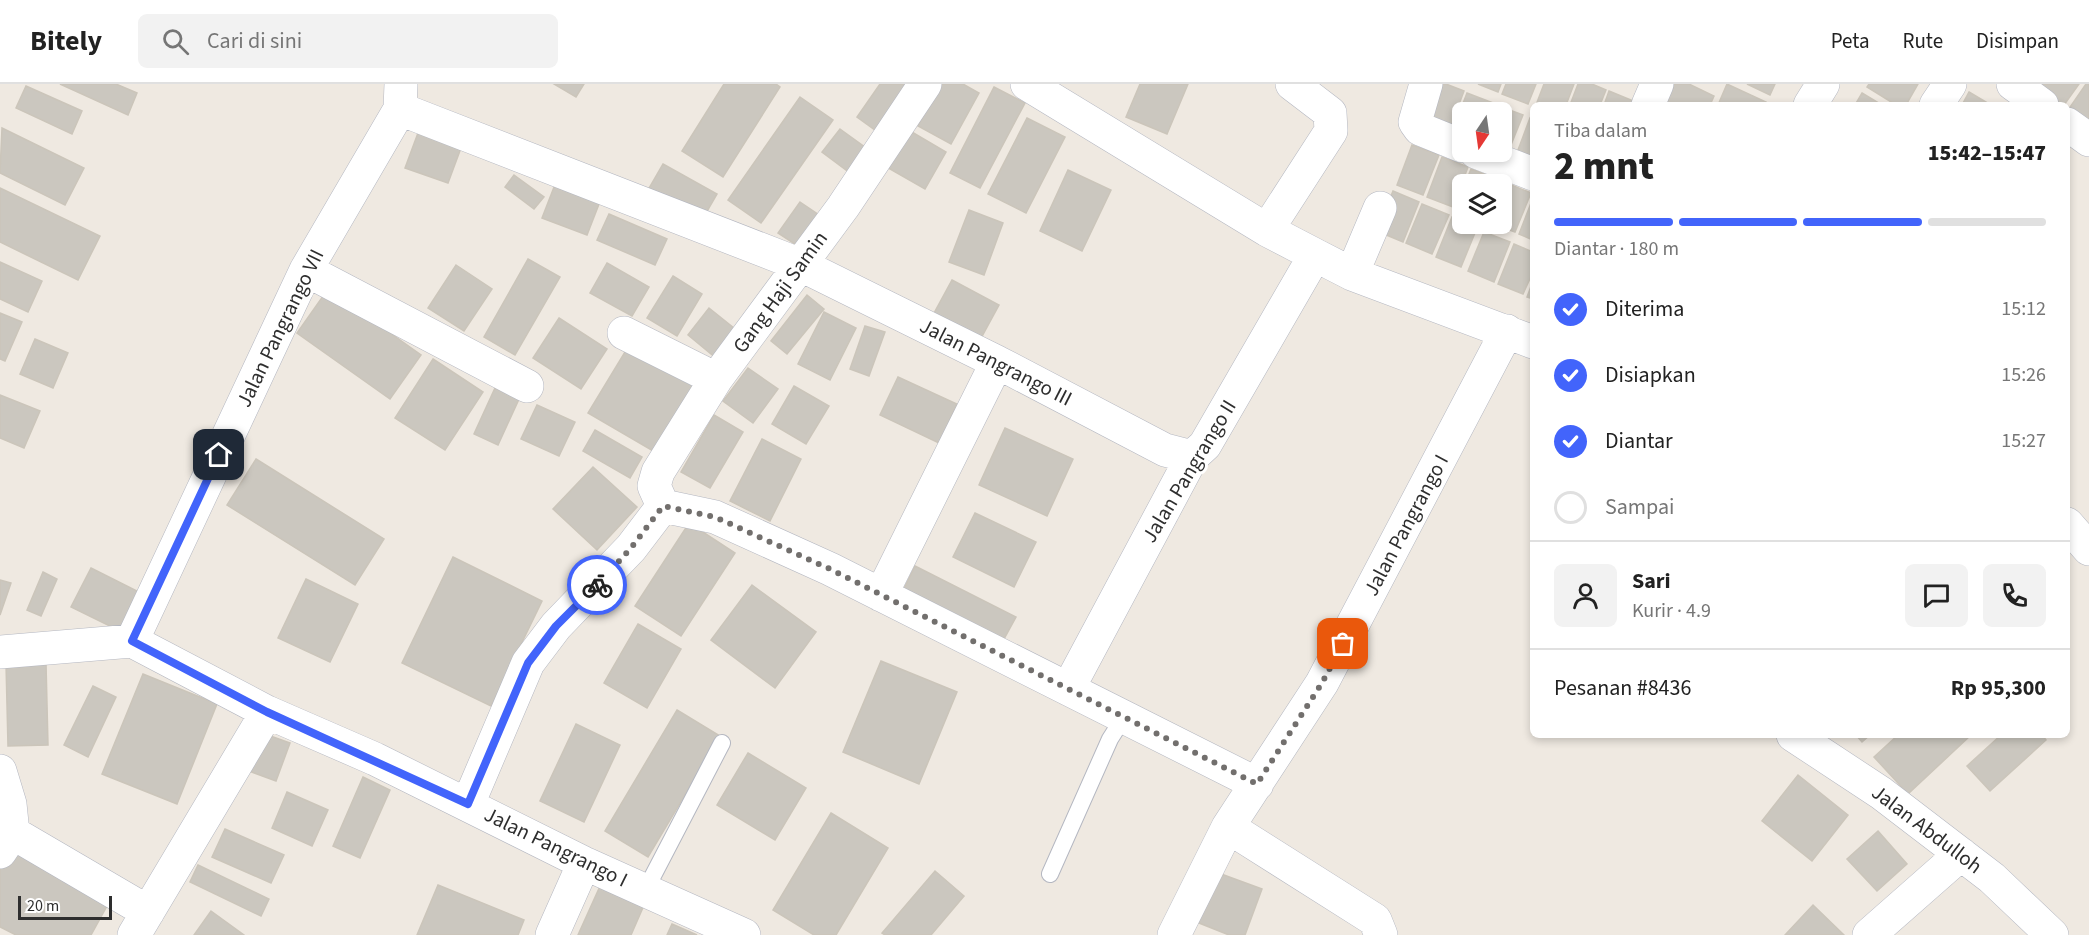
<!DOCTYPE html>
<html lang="id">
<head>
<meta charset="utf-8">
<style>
  :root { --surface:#fff; --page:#f2f2f2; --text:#222; --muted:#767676; --line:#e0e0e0; --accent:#4264fb }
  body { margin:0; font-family:"Source Sans 3",sans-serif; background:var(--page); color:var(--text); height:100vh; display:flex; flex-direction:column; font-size:22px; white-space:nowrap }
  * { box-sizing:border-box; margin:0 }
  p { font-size:20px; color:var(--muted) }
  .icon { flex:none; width:33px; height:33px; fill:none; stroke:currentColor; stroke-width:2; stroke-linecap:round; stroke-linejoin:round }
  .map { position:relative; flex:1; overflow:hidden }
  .panel { position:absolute; left:1530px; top:18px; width:540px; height:636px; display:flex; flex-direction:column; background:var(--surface); border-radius:9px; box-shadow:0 3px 9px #0003 }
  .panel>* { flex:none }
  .needle { width:39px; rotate:193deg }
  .tools { position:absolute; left:1452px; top:18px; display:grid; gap:12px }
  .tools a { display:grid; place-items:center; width:60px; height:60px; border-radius:9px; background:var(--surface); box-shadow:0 3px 9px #0003; font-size:30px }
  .scale { position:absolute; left:18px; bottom:15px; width:94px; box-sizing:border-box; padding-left:6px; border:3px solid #2e2e2e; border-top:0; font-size:16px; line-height:21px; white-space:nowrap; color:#2e2e2e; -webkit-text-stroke:4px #fff; paint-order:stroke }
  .pin { position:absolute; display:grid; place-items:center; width:51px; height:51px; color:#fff; margin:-26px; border-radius:12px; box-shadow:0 3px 9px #0006 }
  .courier { position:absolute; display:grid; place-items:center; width:60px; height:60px; margin:-30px; border:4px solid #4264fb; border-radius:50%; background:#fff; color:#222; box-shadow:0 2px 8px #0007 }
  .headline em { font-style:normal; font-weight:800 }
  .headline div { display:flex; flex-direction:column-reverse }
  .headline { display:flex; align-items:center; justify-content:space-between; height:102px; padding:0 24px }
  h1 { font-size:39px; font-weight:800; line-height:45px }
  .bar { display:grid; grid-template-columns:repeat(4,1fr); gap:9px 6px; align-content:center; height:72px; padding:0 24px }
  .bar i { height:8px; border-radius:4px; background:var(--line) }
  .bar .current { background:var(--accent) }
  .bar p { grid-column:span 4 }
  .line { display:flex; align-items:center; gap:15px; padding:0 24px; border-top:2px solid var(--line) }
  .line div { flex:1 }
  .round { display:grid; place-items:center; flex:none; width:63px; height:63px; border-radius:9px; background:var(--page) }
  ol { padding:0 24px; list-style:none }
  li { display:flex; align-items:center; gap:18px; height:66px }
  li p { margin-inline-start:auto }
  li .icon { padding:6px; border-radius:50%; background:var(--accent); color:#fff; stroke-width:4 }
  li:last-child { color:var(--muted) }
  li i { width:33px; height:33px; border:3px solid var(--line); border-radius:50% }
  header { display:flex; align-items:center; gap:36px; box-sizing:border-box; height:84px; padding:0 30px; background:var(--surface); border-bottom:2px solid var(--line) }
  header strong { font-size:28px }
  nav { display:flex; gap:33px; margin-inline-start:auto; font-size:21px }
  .search { width:420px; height:54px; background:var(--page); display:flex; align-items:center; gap:15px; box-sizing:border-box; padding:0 21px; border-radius:9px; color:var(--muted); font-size:22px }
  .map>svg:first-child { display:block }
</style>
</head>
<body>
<header>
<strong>Bitely</strong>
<div class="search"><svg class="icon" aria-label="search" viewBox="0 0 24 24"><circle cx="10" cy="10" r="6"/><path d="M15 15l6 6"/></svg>Cari di sini</div>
<nav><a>Peta</a><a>Rute</a><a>Disimpan</a></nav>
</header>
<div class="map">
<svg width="2089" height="851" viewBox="0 0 2089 851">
  <rect width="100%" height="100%" fill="#efe9e1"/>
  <path fill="#cbc7bf" stroke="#cbc5ba" stroke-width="1.5" d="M60 0H116L137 9 128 31Z
    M554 0H584L576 13Z
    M724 0H776L780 3 723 93 682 67Z
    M880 0H916L879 49 857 33Z
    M940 0H963L979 9 951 60 918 42Z
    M1140 0H1188L1167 50 1126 33Z
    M1437 0H1446L1464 7 1449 47 1423 36Z
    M1478 0H1501L1498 8Z
    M1506 0H1536L1528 20 1502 10Z
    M1544 0H1574L1566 21H1536Z
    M1578 0H1592L1606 6 1600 21H1570Z
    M1672 0H1689L1714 12 1710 21H1666Z
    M1727 0 1766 18 1764 21H1718Z
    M1747 0H1775L1770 11Z
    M1869 0H1918L1906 21H1896L1867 3Z
    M2040 0H2079L2064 21H2057Z
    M2086 0H2089V43L2068 26Z
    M26 2 82 27 72 50 16 24Z
    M994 3 1025 19 980 104 950 89Z
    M1609 7 1636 18 1634 21H1604Z
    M1969 8 1991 21H1962Z
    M1467 9 1493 19 1489 28H1462V53L1452 48Z
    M1862 9 1882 21H1855Z
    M800 13 833 36 761 139 728 116Z
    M1496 21 1523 31 1507 71 1502 68V28H1493Z
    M1027 34 1065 53 1026 129 988 110Z
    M1530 34 1533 36V81L1515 74Z
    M2 44 84 84 65 121 0 89Z
    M905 44 946 68 925 105 883 81Z
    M840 45 873 69 854 92 822 68Z
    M418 49 461 64 448 99 405 84Z
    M1412 61 1439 71 1423 111 1397 101Z
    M1442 73 1468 83 1453 123 1427 113Z
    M663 80 717 110 702 136 648 106Z
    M1471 85 1497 95 1495 100H1465Z
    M1068 86 1111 106 1082 167 1040 147Z
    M514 91 544 113 534 125 505 103Z
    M556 98 601 115 587 151 542 134Z
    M1504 98 1531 109 1515 148 1493 140H1502V106Z
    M0 104 100 152 78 196 0 158Z
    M1393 107 1419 118 1403 158 1377 147Z
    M1462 108V127L1456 125Z
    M1533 114V156L1519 150Z
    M800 118 828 137 807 168 778 149Z
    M1422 120 1449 131 1432 170 1406 159Z
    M969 126 1003 139 984 191 949 178Z
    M609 130 667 155 655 181 597 156Z
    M1452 133 1477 144 1461 183 1436 173Z
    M1484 148 1510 158 1494 198 1468 187Z
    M1514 160 1533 168V188L1523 210 1498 200Z
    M528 175 560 193 515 271 484 253Z
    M0 178 42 197 28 228 0 215Z
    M607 179 649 203 632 232 590 209Z
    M456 181 492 205 464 247 428 224Z
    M673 192 702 210 677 252 647 234Z
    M952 196 999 221 980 256 933 231Z
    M1533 197V215L1527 213Z
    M328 205 421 271 390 315 297 249Z
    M807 211 824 225 787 270 771 257Z
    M709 224 739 248 717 275 688 251Z
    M824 228 856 244 830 296 798 280Z
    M0 229 22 238 5 277 0 275Z
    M559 234 607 265 581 305 533 274Z
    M865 242 885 248 869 292 850 285Z
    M35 255 68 269 53 304 20 290Z
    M628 263 699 305 660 371 588 329Z
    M433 275 483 308 445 366 395 334Z
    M748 284 778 305 753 339 723 317Z
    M898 293 957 320 939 359 880 331Z
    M794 302 829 322 806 360 772 340Z
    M495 304 519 315 498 361 474 350Z
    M0 311 40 327 24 364 0 354Z
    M537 321 575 338 559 372 521 355Z
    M714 331 743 348 710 404 681 388Z
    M1005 344 1073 375 1047 432 979 401Z
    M595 346 642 373 630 394 583 367Z
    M762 355 801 375 770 437 730 417Z
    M256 375 384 455 355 501 227 421Z
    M593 383 637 423 597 466 553 425Z
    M975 429 1036 458 1014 503 953 473Z
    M689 439 735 469 681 552 635 522Z
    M453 473 542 517 491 622 402 579Z
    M915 482 1016 533 998 566 899 515Z
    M91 484 143 510 124 549 71 523Z
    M43 488 57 495 41 532 27 526Z
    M306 495 358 520 330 578 278 554Z
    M0 496 11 499 0 531Z
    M752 501 816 548 775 604 711 556Z
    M638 540 681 565 647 624 604 599Z
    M881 577 957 608 919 700 843 668Z
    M46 579 48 661 8 662 6 580Z
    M143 590 217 620 177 720 102 690Z
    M93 602 116 613 88 673 64 661Z
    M677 626 720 652 648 773 605 747Z
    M576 640 620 661 584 738 540 717Z
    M262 649 290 659 276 697 249 687Z
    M1856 651H1870L1862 658Z
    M1898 651H1971L1908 710 1874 673Z
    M2001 651H2042L2046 656 1990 707 1967 682Z
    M748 669 806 704 775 756 717 721Z
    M1798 691 1848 731 1812 777 1762 737Z
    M363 693 390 706 360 774 333 762Z
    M287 708 328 726 312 762 272 744Z
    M831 729 888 764 836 851H814L773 826Z
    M225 745 284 771 271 799 212 773Z
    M1878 747 1907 780 1877 807 1847 775Z
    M13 758 113 811 91 851H16L0 843V782Z
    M198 781 269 815 261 832 190 798Z
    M935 787 964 812 931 851H885L882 849Z
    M1213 787 1262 805 1245 851H1229L1194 837Z
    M601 800 645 819 631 851H578Z
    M438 801 524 836 518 851H417Z
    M1813 821 1844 851H1785Z
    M211 827 244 851H194Z
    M672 840 697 851H667Z"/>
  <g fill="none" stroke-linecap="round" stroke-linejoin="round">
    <g stroke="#b4b7c1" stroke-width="18">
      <path id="service" d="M1050 790 1110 655 1124 633
        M645 807 722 659"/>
    </g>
    <g stroke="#b4b7c1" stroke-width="34">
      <path id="minor" d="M1027 0 1267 146 1315 171 1352 190 1533 258
        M1426 0 1415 38 1420 45 1462 62
        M2013 0 2042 21
        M1648 21 1657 0
        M1810 21 1823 0
        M1936 21 1950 0
        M400 25 801 181 997 278 1165 366 1192 373
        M2067 40 2089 56
        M1476 68 1533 90
        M1267 146 1331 47 1330 29 1292 0
        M306 186 527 302
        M1352 190 1380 124
        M624 249 716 295
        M663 422 715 433 830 485 1257 700
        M663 422 654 402 658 388 716 295 843 123 925 0
        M2067 440 2089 465
        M881 511 997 278
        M132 557 306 186 400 25 401 0
        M0 568 132 557 267 628 375 675 584 779 744 851
        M1068 605 1192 373 1205 361 1315 171
        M1793 651 1881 709 1992 794 2052 851
        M0 687 10 720 13 749 0 768
        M468 720 528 579 556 542 631 464 663 422
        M1228 743 1375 836 1381 851
        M13 749 148 828
        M134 851 267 628
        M552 851 584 779
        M1174 851 1228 743 1322 599 1507 247
        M1869 851 1961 770"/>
    </g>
    <use href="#service" stroke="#fff" stroke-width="16"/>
    <use href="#minor" stroke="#fff" stroke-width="33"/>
  </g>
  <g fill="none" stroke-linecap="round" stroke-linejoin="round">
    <path stroke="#726f6d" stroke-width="6" stroke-dasharray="0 10.8" d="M597 501 631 464 663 422 715 433 830 485 1257 700 1322 599 1343 560"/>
    <path stroke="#4264fb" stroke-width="8" d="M219 371 132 557 267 628 468 720 528 579 556 542 597 501"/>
  </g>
  <g text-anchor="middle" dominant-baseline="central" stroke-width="6" stroke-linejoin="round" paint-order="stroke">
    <g font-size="21" fill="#2e2e2e" stroke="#fff">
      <text transform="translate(780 208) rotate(-54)">Gang Haji Samin</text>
      <text transform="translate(280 244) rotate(-64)">Jalan Pangrango VII</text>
      <text transform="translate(996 278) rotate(27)">Jalan Pangrango III</text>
      <text transform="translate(1189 387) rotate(-59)">Jalan Pangrango II</text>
      <text transform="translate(1406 441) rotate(-62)">Jalan Pangrango I</text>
      <text transform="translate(1927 745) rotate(37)">Jalan Abdulloh</text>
      <text transform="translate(556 763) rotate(26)">Jalan Pangrango I</text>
    </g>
  </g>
</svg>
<div class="tools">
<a><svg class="needle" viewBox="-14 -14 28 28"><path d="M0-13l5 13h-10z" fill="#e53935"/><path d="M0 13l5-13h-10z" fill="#767676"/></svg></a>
<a><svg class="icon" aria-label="layers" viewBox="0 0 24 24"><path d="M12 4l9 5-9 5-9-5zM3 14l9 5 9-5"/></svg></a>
</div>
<div class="scale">20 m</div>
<div class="pin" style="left:1343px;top:560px;background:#ea580c"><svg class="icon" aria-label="bag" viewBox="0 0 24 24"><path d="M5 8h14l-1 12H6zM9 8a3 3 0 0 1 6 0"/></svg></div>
<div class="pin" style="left:219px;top:371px;background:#1f2937"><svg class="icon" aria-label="home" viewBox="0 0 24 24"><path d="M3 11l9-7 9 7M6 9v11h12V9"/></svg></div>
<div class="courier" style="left:597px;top:501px"><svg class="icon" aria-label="bike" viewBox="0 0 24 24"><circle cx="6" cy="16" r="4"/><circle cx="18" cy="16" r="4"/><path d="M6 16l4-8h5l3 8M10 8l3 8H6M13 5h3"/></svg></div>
<section class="panel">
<div class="headline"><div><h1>2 mnt</h1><p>Tiba dalam</p></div><em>15:42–15:47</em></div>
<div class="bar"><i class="current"></i><i class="current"></i><i class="current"></i><i></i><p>Diantar · 180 m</p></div>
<ol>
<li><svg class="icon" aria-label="check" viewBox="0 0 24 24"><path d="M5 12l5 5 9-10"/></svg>Diterima<p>15:12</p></li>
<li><svg class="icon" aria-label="check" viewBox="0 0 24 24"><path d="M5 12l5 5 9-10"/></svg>Disiapkan<p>15:26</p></li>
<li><svg class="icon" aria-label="check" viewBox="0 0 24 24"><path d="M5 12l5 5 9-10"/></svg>Diantar<p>15:27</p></li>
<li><i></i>Sampai</li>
</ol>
<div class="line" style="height:108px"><a class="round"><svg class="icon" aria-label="person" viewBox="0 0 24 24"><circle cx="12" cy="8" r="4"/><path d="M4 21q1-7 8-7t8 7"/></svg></a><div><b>Sari</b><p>Kurir · 4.9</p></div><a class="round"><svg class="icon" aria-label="chat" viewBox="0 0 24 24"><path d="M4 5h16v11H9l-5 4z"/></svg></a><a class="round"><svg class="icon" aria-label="phone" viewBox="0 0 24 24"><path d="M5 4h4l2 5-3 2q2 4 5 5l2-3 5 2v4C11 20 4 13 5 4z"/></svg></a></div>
<div class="line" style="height:78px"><div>Pesanan #8436</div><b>Rp 95,300</b></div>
</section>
</div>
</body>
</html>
